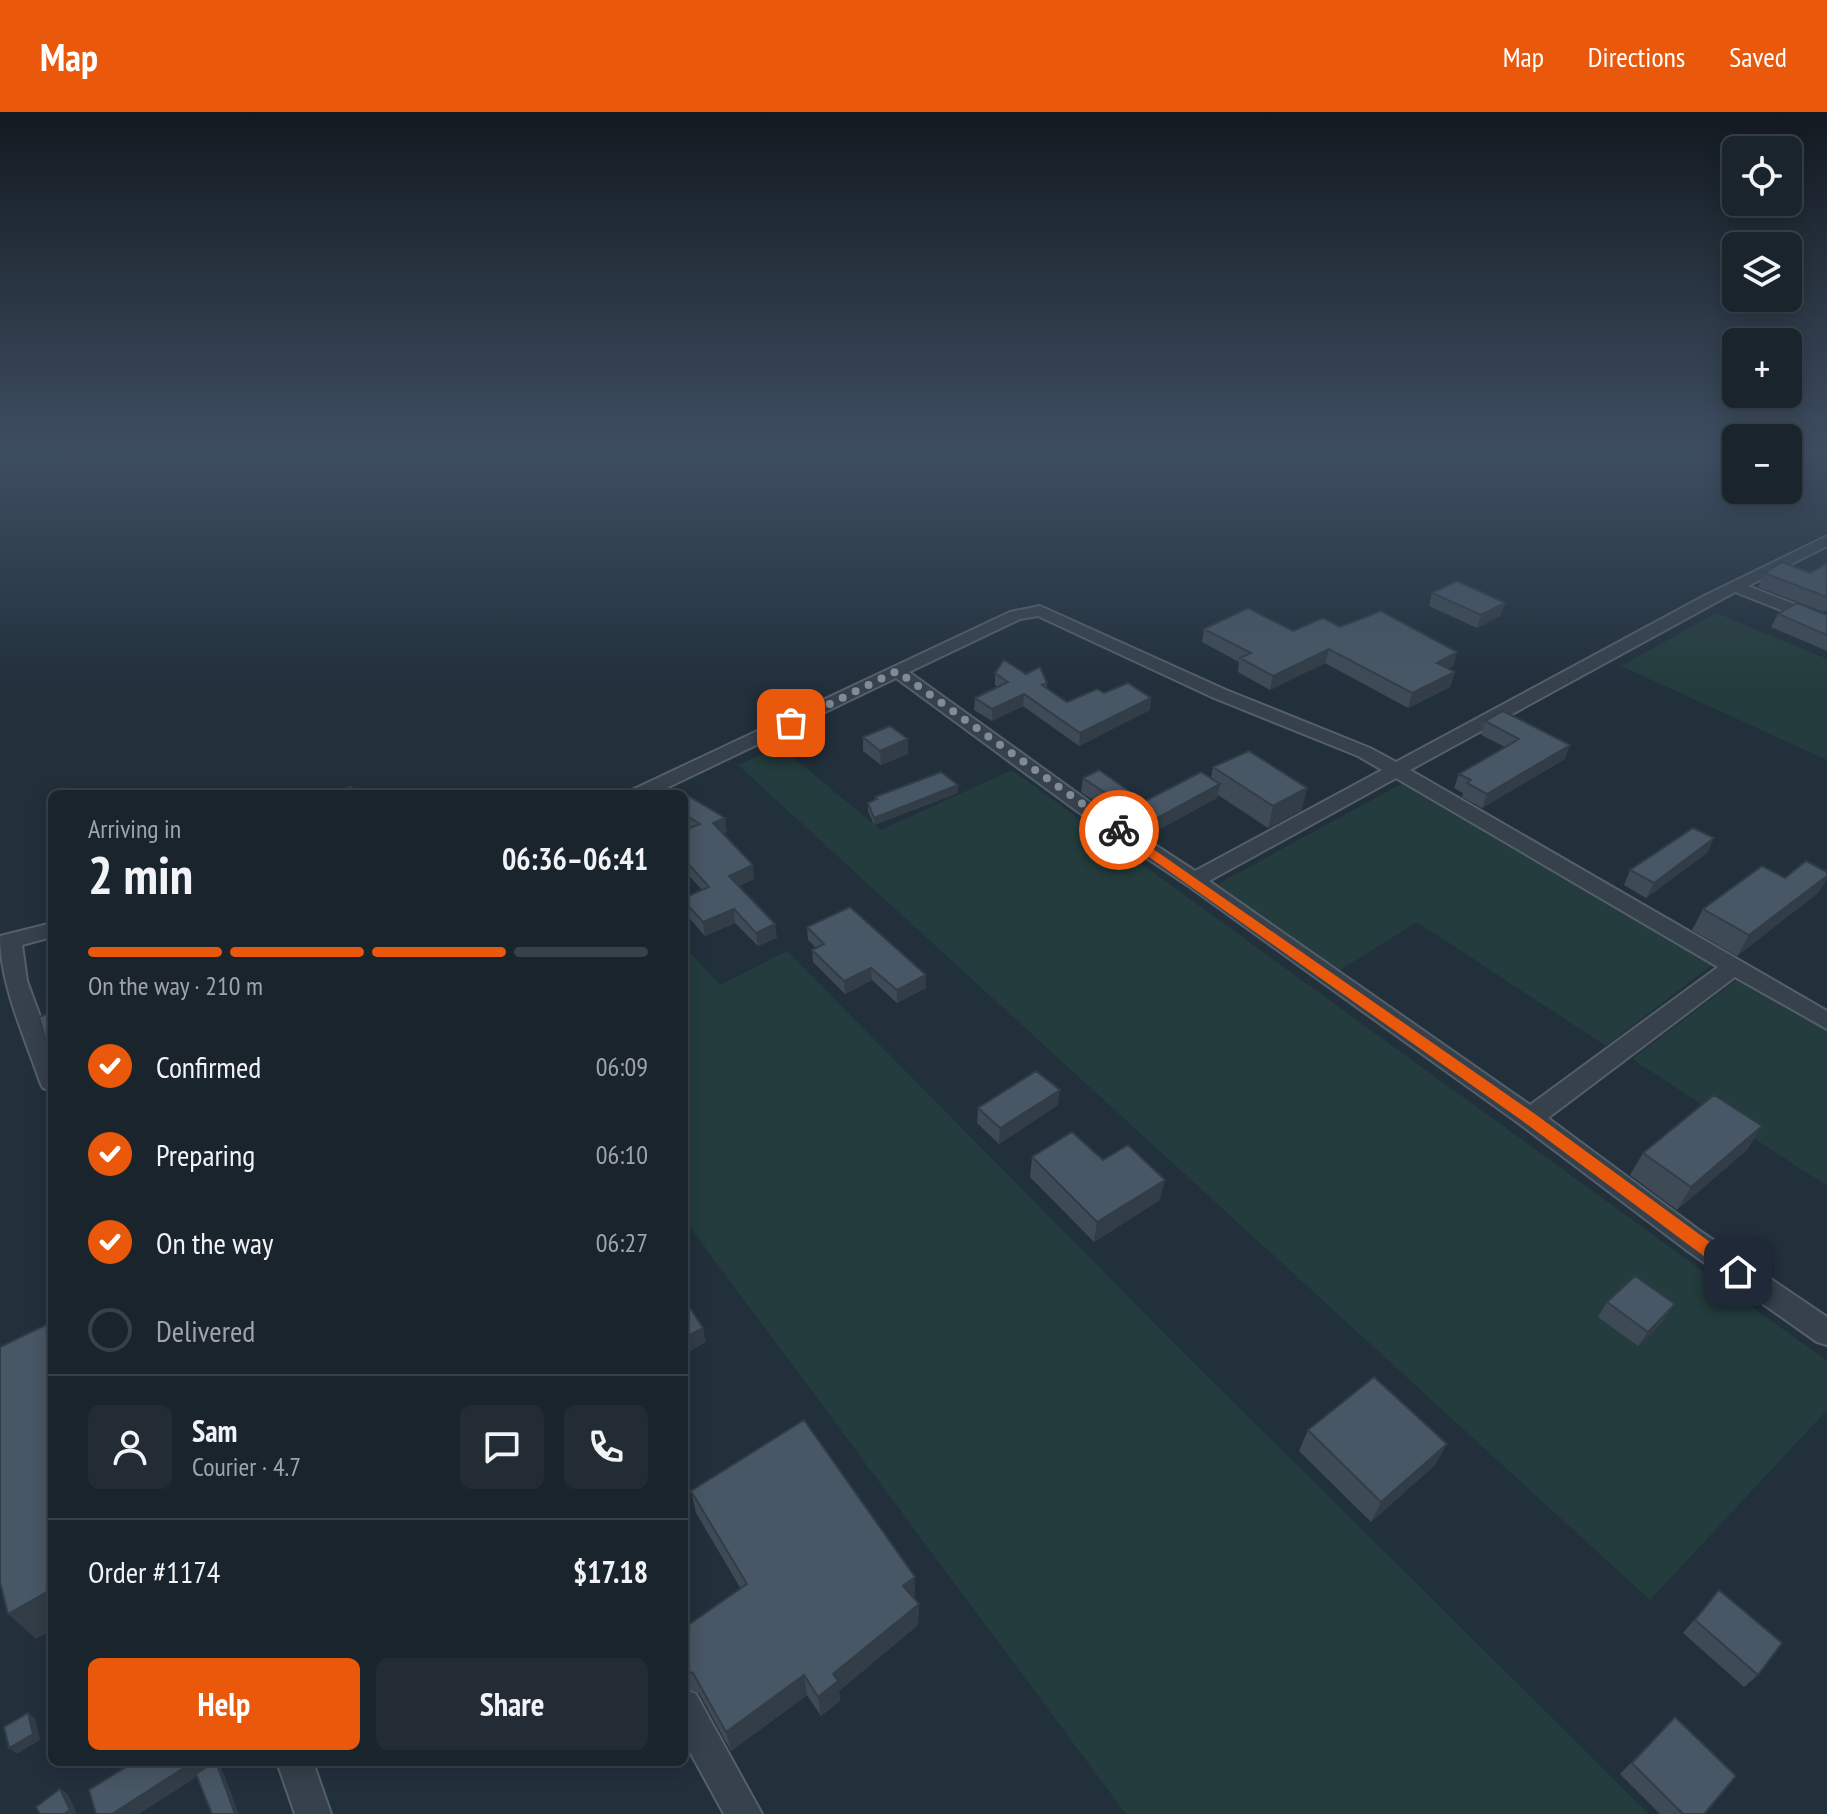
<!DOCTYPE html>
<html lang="en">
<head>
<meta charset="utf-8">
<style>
  :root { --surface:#1a242d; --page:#232c35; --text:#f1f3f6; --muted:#9fa4aa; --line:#384149; --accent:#ea580c }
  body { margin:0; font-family:"PT Sans Narrow",sans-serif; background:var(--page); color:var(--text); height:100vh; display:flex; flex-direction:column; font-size:30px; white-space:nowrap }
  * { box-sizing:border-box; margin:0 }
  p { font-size:26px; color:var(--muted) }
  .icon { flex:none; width:44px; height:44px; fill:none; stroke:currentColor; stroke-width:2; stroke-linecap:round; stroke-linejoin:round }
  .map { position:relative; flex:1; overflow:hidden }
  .drawer { position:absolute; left:48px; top:678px; width:640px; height:976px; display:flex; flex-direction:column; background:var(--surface); border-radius:12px; box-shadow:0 4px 20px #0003,0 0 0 2px var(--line) }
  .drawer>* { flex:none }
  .controls { position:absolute; left:1722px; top:24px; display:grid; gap:16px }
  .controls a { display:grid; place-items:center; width:80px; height:80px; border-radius:12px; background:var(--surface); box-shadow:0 4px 20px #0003,0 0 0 2px var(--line); font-size:40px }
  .pin { position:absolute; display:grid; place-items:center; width:68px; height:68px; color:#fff; margin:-34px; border-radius:16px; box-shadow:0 4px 12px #0006 }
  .courier { position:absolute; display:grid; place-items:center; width:80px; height:80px; margin:-40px; border:6px solid #ea580c; border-radius:50%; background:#fff; color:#222; box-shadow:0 2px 10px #0007 }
  .head em { font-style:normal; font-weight:700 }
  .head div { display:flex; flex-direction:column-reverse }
  .head { display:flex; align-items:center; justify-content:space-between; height:136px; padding:0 40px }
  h1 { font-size:52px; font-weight:700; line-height:60px }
  .bar { display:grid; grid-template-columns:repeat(4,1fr); gap:12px 8px; align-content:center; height:96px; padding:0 40px }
  .bar i { height:10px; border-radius:6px; background:var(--line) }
  .bar .current { background:var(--accent) }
  .bar p { grid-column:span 4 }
  .line { display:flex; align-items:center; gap:20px; padding:0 40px; border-top:2px solid var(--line) }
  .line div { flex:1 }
  .round { display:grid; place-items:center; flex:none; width:84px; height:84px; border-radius:12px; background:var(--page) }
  ol { padding:0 40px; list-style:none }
  li { display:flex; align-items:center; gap:24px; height:88px }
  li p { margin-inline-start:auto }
  li .icon { padding:8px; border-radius:50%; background:var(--accent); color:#fff; stroke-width:4 }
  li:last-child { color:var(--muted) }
  li i { width:44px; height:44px; border:4px solid var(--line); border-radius:50% }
  .action { display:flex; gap:16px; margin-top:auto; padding:16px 40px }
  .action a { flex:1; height:92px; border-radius:12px; background:var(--accent); color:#fff; font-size:32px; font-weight:700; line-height:92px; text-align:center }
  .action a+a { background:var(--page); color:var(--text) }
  header { display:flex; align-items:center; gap:48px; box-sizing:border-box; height:112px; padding:0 40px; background:var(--accent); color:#fff }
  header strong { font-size:38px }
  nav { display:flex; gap:44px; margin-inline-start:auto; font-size:28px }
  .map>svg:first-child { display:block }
</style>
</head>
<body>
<header>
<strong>Map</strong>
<nav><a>Map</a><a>Directions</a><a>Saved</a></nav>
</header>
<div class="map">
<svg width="1827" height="1702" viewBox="0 0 1827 1702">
  <rect width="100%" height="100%" fill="#22303c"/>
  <path fill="#243c3d" d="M1716 501 1827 547V648L1621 554Z
    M779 634 881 718 1012 658 1827 1249V1298L1650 1488 738 653Z
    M1403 671 1713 852 1606 934 1417 810 1337 860 1218 772Z
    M684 834 720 873 787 839 1175 1232 1649 1702H1126L684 1107Z
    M1739 866 1827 917V1074L1632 947Z"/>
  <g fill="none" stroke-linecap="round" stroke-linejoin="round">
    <g stroke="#545f6a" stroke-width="4">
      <path id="minor" d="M1827 424V434L1748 474 1827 505V516L1735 480 1410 658 1827 899V917L1735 865 1548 1006 1703 1121 1827 1205V1233L1817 1230 1685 1137 1521 1013 1187 773 1077 699 896 566 654 682H629L632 678 1010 500 1040 494 1226 578 1370 636 1396 650 1704 484ZM1038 504 1214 586 1358 644 1382 658 1195 759 1091 691 909 560 1020 507ZM1396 666 1718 855 1530 993 1209 769Z
        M52 811V825L22 833 27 869 52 937V979L43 976 40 970C24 923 0 872 0 824Z
        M684 1577 696 1582 762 1702H724L684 1629Z
        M277 1650H313L331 1702H295Z"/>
    </g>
    <use href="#minor" fill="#36414c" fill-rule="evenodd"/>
  </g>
  <path fill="#3e4b57" d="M1827 451V498L1824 500 1758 475 1764 461H1810Z
    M1432 481 1505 491 1500 504 1477 516 1429 494Z
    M1778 502 1827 503V539L1771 515Z
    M1204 517 1293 519 1457 540 1453 554 1448 557 1455 560 1450 575 1408 596 1325 551 1270 578 1238 560 1239 550 1202 530Z
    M995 561 1026 562 1047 571V576L1067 590 1104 581 1151 586 1150 598 1079 634 1023 594 992 609 974 598 975 586 998 575 995 573Z
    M1485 609 1565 647 1482 696 1462 685 1463 681 1454 676 1459 662 1505 635 1481 623Z
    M863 625 908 627V642L881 653 863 639Z
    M1213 655 1302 698 1268 716 1218 683 1217 686 1147 724 1128 712 1130 697 1211 666Z
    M1083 666 1127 694 1112 701 1081 680Z
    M958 681 874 713 868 699V691L875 688V685Z
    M684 682 727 720 723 721 754 767 739 774 777 826 758 834 735 811 705 824 684 800V786L702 778 684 758V718L688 717 684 714Z
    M1714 726 1707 741 1646 786 1624 773 1630 758Z
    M1818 781 1737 844 1692 818 1703 797Z
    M807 815 926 876 897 891 872 868 845 882 813 850 812 838 816 836 808 828Z
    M1058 993 999 1032 977 1011 978 996Z
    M1748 1037 1677 1098 1630 1063 1643 1041Z
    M1032 1045 1103 1048 1160 1088 1094 1130 1030 1065Z
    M1607 1190 1665 1207 1638 1234 1598 1205Z
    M1308 1318 1447 1332 1435 1353 1371 1410 1299 1339Z
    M691 1379 915 1465 914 1487 919 1492 918 1513 839 1579 840 1589 821 1604 807 1583 731 1639 699 1581 684 1576V1516L741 1477 696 1401Z
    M1719 1478 1758 1563 1744 1575 1683 1521Z
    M1675 1605 1704 1702H1660L1620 1662Z"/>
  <path fill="#323d47" d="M62 337H99L87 339V344L67 347Z
    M1505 491 1500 504 1477 516 1481 503Z
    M1329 537 1325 551 1270 578 1273 564Z
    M1457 540 1453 554 1432 565 1437 551Z
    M1455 560 1450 575 1408 596 1412 581Z
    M1024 582 1023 594 992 609V597Z
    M1151 586 1150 598 1079 634 1080 621Z
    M908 627V642L881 653 880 639Z
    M1570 633 1565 647 1482 696 1487 682Z
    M1220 672 1217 686 1147 724 1150 710Z
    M958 673V681L874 713V706Z
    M1307 676 1302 698 1268 716 1273 694Z
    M1129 679 1127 694 1112 701 1113 686Z
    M725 706 727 720 715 725 713 711Z
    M1714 726 1707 741 1646 786 1654 771Z
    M753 753 754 767 730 777 729 764Z
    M1827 764V767L1818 781 1737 844 1749 823Z
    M734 797 735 811 705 824 703 810Z
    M775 812 777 826 758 834 756 821Z
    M871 856 872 868 845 882 844 869Z
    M926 863V876L897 891V878Z
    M1060 978 1058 993 999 1032 1000 1016Z
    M1762 1014 1748 1037 1677 1098 1691 1075Z
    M1165 1068 1160 1088 1094 1130 1097 1110Z
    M1675 1192 1665 1207 1638 1234 1648 1220Z
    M703 1216 706 1230 684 1243V1226Z
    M1447 1332 1435 1353 1371 1410 1381 1390Z
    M915 1465V1486L904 1495 903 1474Z
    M52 1477V1518L36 1527 8 1502Z
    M919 1492 918 1513 839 1579 840 1589 821 1604 818 1585 833 1562Z
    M804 1563 807 1583 731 1639 726 1620Z
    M28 1601 35 1606 40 1628 17 1642 9 1636Z
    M193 1650H207L209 1657 139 1702H112Z
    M216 1650 221 1655 239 1702H235Z
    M60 1677 68 1682 77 1702H64Z"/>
  <path fill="#485765" stroke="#323d47" stroke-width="2" d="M1782 450 1810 461 1827 451V485L1764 461Z
    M1457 469 1505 491 1481 503 1432 481Z
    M1797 491 1827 503V523L1778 502Z
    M1248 496 1293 519 1323 506 1340 515 1381 499 1457 540 1437 551 1455 560 1412 581 1329 537 1273 564 1240 546 1251 541 1204 517Z
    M1004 548 1026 562 1040 555 1047 571 1042 573 1067 590 1097 577 1104 581 1128 571 1151 586 1080 621 1024 582 992 597 975 586 1008 570 995 561Z
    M1503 599 1570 633 1487 682 1467 671 1471 668 1459 662 1519 627 1485 609Z
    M890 614 908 627 880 639 863 625Z
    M1249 639 1307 676 1273 694 1213 655Z
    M1099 658 1129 679 1113 686 1083 666Z
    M941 660 958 673 874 706 868 691 877 687 875 685Z
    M1201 660 1220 672 1150 710 1130 697Z
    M351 675 356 682H330Z
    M684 682H685L725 706 713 711 753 753 729 764 775 812 756 821 734 797 703 810 684 789V786L709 775 684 747V718L700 712 684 702Z
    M1693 716 1714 726 1654 771 1630 758Z
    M1806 749 1827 760V764L1749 823 1703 797 1762 754 1785 766Z
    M850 795 926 863 897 878 871 856 844 869 812 838 824 832 807 815Z
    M52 900V930L47 932 39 905Z
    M1036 959 1060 978 1000 1016 978 996Z
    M1714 983 1762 1014 1691 1075 1643 1041Z
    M1072 1020 1103 1048 1128 1033 1165 1068 1097 1110 1032 1045Z
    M1635 1164 1675 1192 1648 1220 1607 1190Z
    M684 1187 703 1216 684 1226Z
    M52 1210V1477L8 1502 0 1470V1235Z
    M1374 1265 1447 1332 1381 1390 1308 1318Z
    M804 1308 915 1465 903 1474 919 1492 833 1562 838 1569 818 1585 804 1563 726 1620 693 1561 684 1558V1516L747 1472 691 1379Z
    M1719 1478 1782 1531 1758 1563 1695 1508Z
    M28 1601 33 1622 9 1636 4 1615Z
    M1675 1605 1736 1664 1704 1702H1683L1632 1651Z
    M124 1650H193L112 1702H96L89 1678 126 1655Z
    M214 1650H216L235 1702H212L196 1662Z
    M60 1677 70 1698 64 1702H40L36 1695Z"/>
  <linearGradient id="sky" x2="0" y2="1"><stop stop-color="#131a21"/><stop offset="0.59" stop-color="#3e4e61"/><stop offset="1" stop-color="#3e4e61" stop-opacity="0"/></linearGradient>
  <rect width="1827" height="575" fill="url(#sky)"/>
  <path fill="#ea580c" d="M1115 716H1123L1535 1002 1744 1155V1165H1732L1524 1010 1115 721Z"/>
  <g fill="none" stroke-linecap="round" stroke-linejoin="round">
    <path stroke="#808b97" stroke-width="8" stroke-dasharray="0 14.4" d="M791 611 897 559 1119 718"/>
  </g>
</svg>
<div class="controls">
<a><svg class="icon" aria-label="locate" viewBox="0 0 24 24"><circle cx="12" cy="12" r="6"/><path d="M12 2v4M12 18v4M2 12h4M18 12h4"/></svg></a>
<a><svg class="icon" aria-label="layers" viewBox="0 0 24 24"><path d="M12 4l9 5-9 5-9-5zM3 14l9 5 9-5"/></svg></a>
<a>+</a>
<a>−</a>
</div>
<div class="pin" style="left:791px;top:611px;background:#ea580c"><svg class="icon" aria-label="bag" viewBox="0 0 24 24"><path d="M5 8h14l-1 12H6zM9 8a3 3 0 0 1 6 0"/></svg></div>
<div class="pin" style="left:1738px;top:1160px;background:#1f2937"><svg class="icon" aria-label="home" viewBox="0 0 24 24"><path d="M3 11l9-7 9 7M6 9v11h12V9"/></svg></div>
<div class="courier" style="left:1119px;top:718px"><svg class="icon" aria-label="bike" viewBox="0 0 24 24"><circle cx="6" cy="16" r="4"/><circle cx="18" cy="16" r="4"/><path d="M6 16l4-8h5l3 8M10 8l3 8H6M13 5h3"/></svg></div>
<section class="drawer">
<div class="head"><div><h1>2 min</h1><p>Arriving in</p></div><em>06:36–06:41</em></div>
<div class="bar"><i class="current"></i><i class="current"></i><i class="current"></i><i></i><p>On the way · 210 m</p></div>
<ol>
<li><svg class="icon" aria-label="check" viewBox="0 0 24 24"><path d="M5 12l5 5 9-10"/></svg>Confirmed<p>06:09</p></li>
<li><svg class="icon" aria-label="check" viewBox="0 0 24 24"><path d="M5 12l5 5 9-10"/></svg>Preparing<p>06:10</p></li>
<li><svg class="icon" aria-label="check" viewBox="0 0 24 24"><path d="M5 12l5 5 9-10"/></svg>On the way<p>06:27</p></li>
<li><i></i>Delivered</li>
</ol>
<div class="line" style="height:144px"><a class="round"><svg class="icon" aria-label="person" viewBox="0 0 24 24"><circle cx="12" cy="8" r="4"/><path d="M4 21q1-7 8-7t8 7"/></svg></a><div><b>Sam</b><p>Courier · 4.7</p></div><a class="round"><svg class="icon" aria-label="chat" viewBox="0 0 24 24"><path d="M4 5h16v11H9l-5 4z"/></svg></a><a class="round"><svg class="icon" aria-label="phone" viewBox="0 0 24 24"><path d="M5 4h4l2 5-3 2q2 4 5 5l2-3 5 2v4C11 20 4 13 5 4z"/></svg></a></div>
<div class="line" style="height:104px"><div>Order #1174</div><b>$17.18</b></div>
<div class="action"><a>Help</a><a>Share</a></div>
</section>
</div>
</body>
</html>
